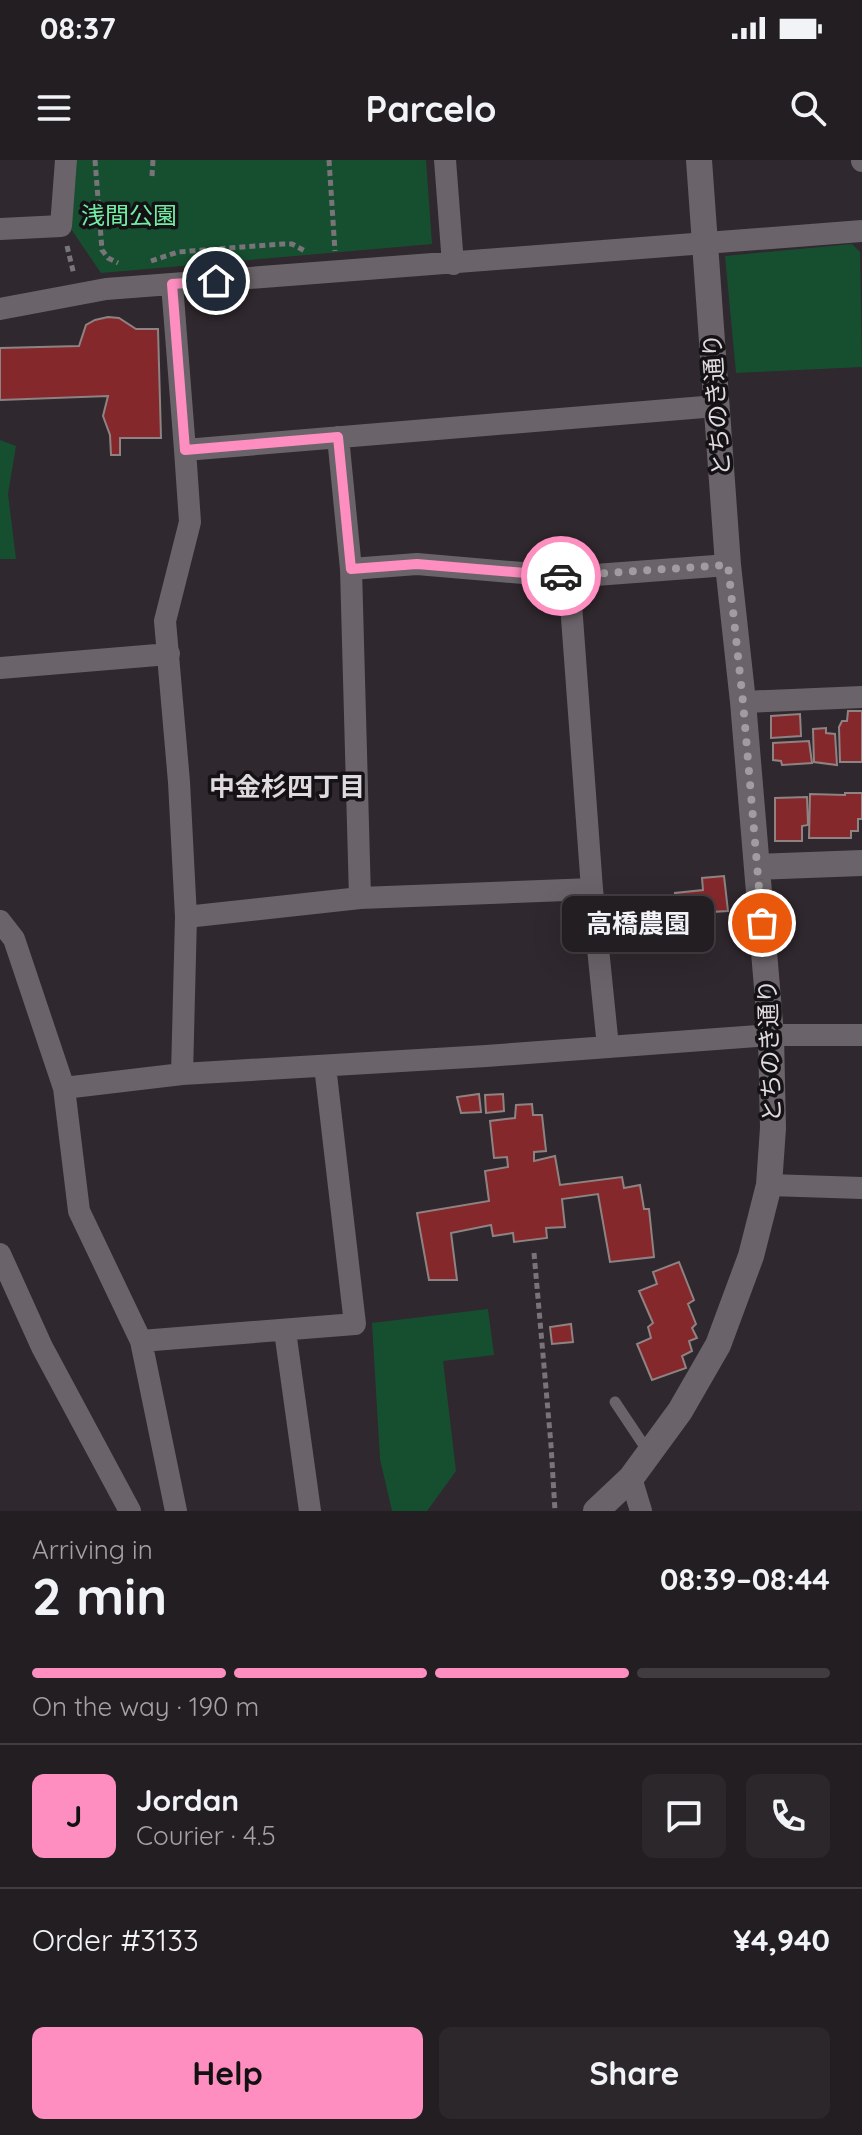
<!DOCTYPE html>
<html lang="en">
<head>
<meta charset="utf-8">
<style>
  :root { --surface:#231e22; --page:#2b272a; --text:#f1f3f6; --muted:#a3a2a5; --line:#403c40; --accent:#fd8ebf }
  body { margin:0; font-family:Quicksand,"Noto Sans JP",sans-serif; background:var(--page); color:var(--text); height:100vh; display:flex; flex-direction:column; font-size:30px; white-space:nowrap }
  * { box-sizing:border-box; margin:0 }
  p { font-size:26px; color:var(--muted) }
  .icon { flex:none; width:44px; height:44px; fill:none; stroke:currentColor; stroke-width:2; stroke-linecap:round; stroke-linejoin:round }
  .map { position:relative; height:1351px; overflow:hidden }
  .panel { display:flex; flex-direction:column; background:var(--surface); flex:1 }
  .panel>* { flex:none }
  .pin { position:absolute; display:grid; place-items:center; width:68px; height:68px; color:#fff; margin:-34px; border:4px solid #fff; border-radius:50%; box-shadow:0 2px 8px #0007 }
  .courier { position:absolute; display:grid; place-items:center; width:80px; height:80px; margin:-40px; border:6px solid #fd8ebf; border-radius:50%; background:#fff; color:#222; box-shadow:0 2px 10px #0007 }
  .bubble { position:absolute; height:56px; border-radius:12px; background:var(--surface); box-shadow:0 8px 32px #0002,0 0 0 2px var(--line); font-size:26px; font-weight:700; line-height:56px; text-align:center }
  .head em { font-style:normal; font-weight:700 }
  .head div { display:flex; flex-direction:column-reverse }
  .head { display:flex; align-items:center; justify-content:space-between; height:136px; padding:0 32px }
  h1 { font-size:52px; font-weight:700; line-height:60px }
  .bar { display:grid; grid-template-columns:repeat(4,1fr); gap:12px 8px; align-content:center; height:96px; padding:0 32px }
  .bar i { height:10px; border-radius:6px; background:var(--line) }
  .bar .selected { background:var(--accent) }
  .bar p { grid-column:span 4 }
  .line { display:flex; align-items:center; gap:20px; padding:0 32px; border-top:2px solid var(--line) }
  .line div { flex:1 }
  .round { display:grid; place-items:center; flex:none; width:84px; height:84px; border-radius:12px; background:var(--page) }
  .primary-button { display:flex; gap:16px; margin-top:auto; padding:16px 32px }
  .primary-button a { flex:1; height:92px; border-radius:12px; background:var(--accent); color:#111; font-size:32px; font-weight:700; line-height:92px; text-align:center }
  .primary-button a+a { background:var(--page); color:var(--text) }
  .status { display:flex; justify-content:space-between; align-items:center; height:56px; padding:0 40px; background:var(--surface); direction:ltr }
  .status svg { height:22px; fill:currentColor }
  header { display:flex; justify-content:space-between; align-items:center; height:104px; padding:0 32px; background:var(--surface); font-size:36px; font-weight:700 }
  .map>svg:first-child { display:block }
</style>
</head>
<body>
<div class="status"><b>08:37</b><svg viewBox="0 0 49 12"><path d="M0 12V9h3v3zM5 12V6h3v6zM10 12V3h3v9zM15 12V0h3v12zM26 1h20v11H26zM47 4h2v5h-2z"/></svg></div>
<header><svg class="icon" aria-label="menu" viewBox="0 0 24 24"><path d="M4 6h16M4 12h16M4 18h16"/></svg>Parcelo<svg class="icon" aria-label="search" viewBox="0 0 24 24"><circle cx="10" cy="10" r="6"/><path d="M15 15l6 6"/></svg></header>
<div class="map">
<svg width="862" height="1351" viewBox="0 0 862 1351">
  <rect width="100%" height="100%" fill="#2f282e"/>
  <path fill="#164f30" d="M77 0H426L432 84 101 113 71 69Z
    M852 84 860 92 862 207 736 213 725 96Z
    M0 280 16 286 8 334 16 399H0Z
    M488 1149 494 1195 443 1201 456 1311 427 1351H392L380 1299 372 1163Z"/>
  <path fill="#84282c" stroke="#8e8382" stroke-width="2" d="M108 157 119 158 136 169H158L161 278H120V295H111L110 275 103 256 108 236 0 240V188L79 186 86 165 95 160Z
    M848 551H862V602H840L839 567 842 561H847Z
    M800 554 801 576 771 578V556Z
    M826 568V573L835 574 837 605 814 602 813 569Z
    M809 581 812 603 782 605 781 601 773 600V583Z
    M845 633H862V659H858V671H851V678H809L810 634 845 635Z
    M807 637 808 665 802 666V681H775V638Z
    M724 716 728 751 711 752 712 763 679 766 675 733 703 730 702 718Z
    M479 934 481 952 461 953 457 937Z
    M503 934 504 951 486 953 485 935Z
    M532 944 533 955H542L546 991 534 992V1001L555 996 560 1025 622 1017 624 1028 640 1025 644 1049H649L654 1097 610 1102 598 1034 562 1039 565 1067 546 1068 547 1078 514 1082 513 1073 493 1076 491 1065 451 1073 457 1120H429L417 1053 489 1041 485 1011 508 1007 507 997 494 998 490 961 515 958 516 945Z
    M679 1102 694 1140 688 1144 696 1164 692 1168 697 1178 689 1181 692 1191 682 1196 686 1208 652 1220 637 1184 651 1178 648 1167 653 1163 639 1131 657 1124 653 1112Z
    M571 1164 573 1182 552 1184 550 1167Z"/>
  <g fill="none" stroke-linecap="round" stroke-linejoin="round">
    <path stroke="#797479" stroke-width="5" stroke-dasharray="6 4" stroke-linecap="butt" d="M95 0 102 90 108 98 118 103
      M329 0 335 91
      M152 16 153 0
      M67 86 74 115
      M151 101 178 92 282 84H292L305 91
      M534 1093 551 1285 555 1351"/>
    <path stroke="#6a6369" stroke-width="11" d="M615 1242 649 1293"/>
    <path stroke="#6a6369" stroke-width="22" d="M445 0 453 104
      M862 0V1
      M0 69 61 66 66 0
      M172 124 185 290
      M0 149 106 129 862 71
      M338 277 351 409 360 738
      M351 409 417 404 569 417 592 729 608 887
      M569 417 728 405
      M0 508 169 494
      M743 542 862 537
      M186 757 360 738 592 729
      M0 761 14 779 64 928
      M182 914 186 757 179 622 165 461 190 362 185 290 716 246
      M769 1025 862 1028
      M0 1094 42 1187 130 1351
      M285 1171 310 1351
      M141 1181 355 1164 325 906
      M631 1318 641 1351
      M176 1351 141 1181 79 1051 64 928 182 914 486 896 771 875H862"/>
    <path stroke="#6a6369" stroke-width="26" d="M757 707 862 703
      M596 1351 631 1318 680 1251 718 1185 751 1096 769 1025 773 968 771 875 743 542 728 405 699 0"/>
  </g>
  <g fill="none" stroke-linecap="round" stroke-linejoin="round">
    <path stroke="#a19ca0" stroke-width="8" stroke-dasharray="0 14.4" d="M561 416 728 405 743 542 762 763"/>
    <path stroke="#fd8ebf" stroke-width="10" d="M216 121 172 124 185 290 338 277 351 409 417 404 561 416"/>
  </g>
  <g text-anchor="middle" dominant-baseline="central" stroke-width="7" stroke-linejoin="round" paint-order="stroke">
    <g font-size="24" fill="#70efa4" stroke="#151215">
      <text x="129" y="55">浅間公園</text>
    </g>
    <g font-size="24" fill="#dedade" stroke="#151215">
      <text transform="translate(716 245) rotate(-94)">とちのき通り</text>
      <text transform="translate(769 891) rotate(-92)">とちのき通り</text>
    </g>
    <g font-size="26" font-weight="bold" fill="#dedade" stroke="#151215">
      <text x="287" y="626">中金杉四丁目</text>
    </g>
  </g>
</svg>
<div class="pin" style="left:762px;top:763px;background:#ea580c"><svg class="icon" aria-label="bag" viewBox="0 0 24 24"><path d="M5 8h14l-1 12H6zM9 8a3 3 0 0 1 6 0"/></svg></div>
<div class="pin" style="left:216px;top:121px;background:#1f2937"><svg class="icon" aria-label="home" viewBox="0 0 24 24"><path d="M3 11l9-7 9 7M6 9v11h12V9"/></svg></div>
<div class="courier" style="left:561px;top:416px"><svg class="icon" aria-label="car" viewBox="0 0 24 24"><path d="M5 17H2v-5l4-1 3-4h7l3 4 3 1v5h-3M9 17h6M6 11h13"/><circle cx="7" cy="17" r="2"/><circle cx="17" cy="17" r="2"/></svg></div>
<div class="bubble" style="left:562px;top:736px;width:152px">高橋農園</div>
</div>
<section class="panel">
<div class="head"><div><h1>2 min</h1><p>Arriving in</p></div><em>08:39–08:44</em></div>
<div class="bar"><i class="selected"></i><i class="selected"></i><i class="selected"></i><i></i><p>On the way · 190 m</p></div>
<div class="line" style="height:144px"><b class="round" style="background:var(--accent);color:#111">J</b><div><b>Jordan</b><p>Courier · 4.5</p></div><a class="round"><svg class="icon" aria-label="chat" viewBox="0 0 24 24"><path d="M4 5h16v11H9l-5 4z"/></svg></a><a class="round"><svg class="icon" aria-label="phone" viewBox="0 0 24 24"><path d="M5 4h4l2 5-3 2q2 4 5 5l2-3 5 2v4C11 20 4 13 5 4z"/></svg></a></div>
<div class="line" style="height:104px"><div>Order #3133</div><b>¥4,940</b></div>
<div class="primary-button"><a>Help</a><a>Share</a></div>
</section>
</body>
</html>
